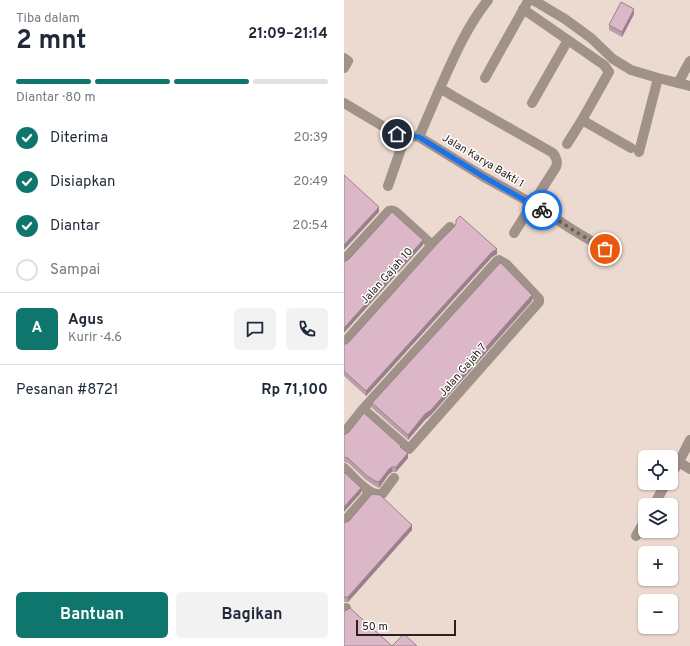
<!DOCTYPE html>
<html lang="id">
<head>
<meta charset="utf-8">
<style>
  :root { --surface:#fff; --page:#f2f2f3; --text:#1f2937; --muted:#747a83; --line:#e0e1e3; --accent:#0f766e }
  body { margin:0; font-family:Overpass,sans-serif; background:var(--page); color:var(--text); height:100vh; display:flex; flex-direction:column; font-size:15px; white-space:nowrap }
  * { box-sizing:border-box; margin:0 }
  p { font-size:13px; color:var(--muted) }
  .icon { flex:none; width:22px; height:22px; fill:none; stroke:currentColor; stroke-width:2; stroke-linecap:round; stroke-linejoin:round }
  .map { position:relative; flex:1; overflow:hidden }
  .panel { display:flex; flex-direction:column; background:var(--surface); width:344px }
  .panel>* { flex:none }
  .controls { position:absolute; left:294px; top:450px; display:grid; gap:8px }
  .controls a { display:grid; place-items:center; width:40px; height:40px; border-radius:6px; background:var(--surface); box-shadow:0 1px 3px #0004; font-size:20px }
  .scale { position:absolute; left:12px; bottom:10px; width:100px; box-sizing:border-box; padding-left:4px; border:2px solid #29221e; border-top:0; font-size:11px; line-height:14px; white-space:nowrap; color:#29221e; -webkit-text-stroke:3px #fff; paint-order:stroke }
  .pin { position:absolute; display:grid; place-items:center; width:34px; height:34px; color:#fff; margin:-17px; border:2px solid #fff; border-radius:50%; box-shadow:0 1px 4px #0007 }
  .courier { position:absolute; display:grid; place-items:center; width:40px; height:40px; margin:-20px; border:3px solid #1a73e8; border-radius:50%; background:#fff; color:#222; box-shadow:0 1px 5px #0007 }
  .head em { font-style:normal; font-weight:700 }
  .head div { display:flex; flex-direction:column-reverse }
  .head { display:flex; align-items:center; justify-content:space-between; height:68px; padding:0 16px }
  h1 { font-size:26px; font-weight:700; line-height:30px }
  .bar { display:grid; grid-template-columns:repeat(4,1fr); gap:6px 4px; align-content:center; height:48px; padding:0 16px }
  .bar i { height:5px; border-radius:3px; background:var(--line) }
  .bar .selected { background:var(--accent) }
  .bar p { grid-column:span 4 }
  .line { display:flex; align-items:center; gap:10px; padding:0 16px; border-top:1px solid var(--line) }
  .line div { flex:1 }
  .round { display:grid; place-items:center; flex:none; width:42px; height:42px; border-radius:6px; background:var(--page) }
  ol { padding:0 16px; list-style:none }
  li { display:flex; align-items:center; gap:12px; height:44px }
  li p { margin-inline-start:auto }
  li .icon { padding:4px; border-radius:50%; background:var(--accent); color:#fff; stroke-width:4 }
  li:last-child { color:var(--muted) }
  li i { width:22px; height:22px; border:2px solid var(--line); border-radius:50% }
  .action { display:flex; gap:8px; margin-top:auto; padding:8px 16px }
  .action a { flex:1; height:46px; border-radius:6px; background:var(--accent); color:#fff; font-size:16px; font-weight:700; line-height:46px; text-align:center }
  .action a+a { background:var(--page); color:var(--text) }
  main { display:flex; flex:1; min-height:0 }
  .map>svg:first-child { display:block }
</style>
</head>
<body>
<main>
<section class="panel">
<div class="head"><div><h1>2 mnt</h1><p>Tiba dalam</p></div><em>21:09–21:14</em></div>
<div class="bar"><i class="selected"></i><i class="selected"></i><i class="selected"></i><i></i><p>Diantar · 80 m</p></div>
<ol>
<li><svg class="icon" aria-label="check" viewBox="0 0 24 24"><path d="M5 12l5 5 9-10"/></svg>Diterima<p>20:39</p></li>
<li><svg class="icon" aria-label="check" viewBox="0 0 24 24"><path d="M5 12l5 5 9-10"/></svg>Disiapkan<p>20:49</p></li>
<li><svg class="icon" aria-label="check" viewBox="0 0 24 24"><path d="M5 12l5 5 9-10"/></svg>Diantar<p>20:54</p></li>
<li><i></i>Sampai</li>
</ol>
<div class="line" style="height:72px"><b class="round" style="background:var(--accent);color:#fff">A</b><div><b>Agus</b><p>Kurir · 4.6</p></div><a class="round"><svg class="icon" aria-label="chat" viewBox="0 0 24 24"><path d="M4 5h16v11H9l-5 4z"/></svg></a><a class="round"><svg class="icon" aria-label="phone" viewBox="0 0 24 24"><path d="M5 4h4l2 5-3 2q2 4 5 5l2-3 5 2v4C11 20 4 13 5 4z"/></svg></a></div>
<div class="line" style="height:52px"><div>Pesanan #8721</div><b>Rp 71,100</b></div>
<div class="action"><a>Bantuan</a><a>Bagikan</a></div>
</section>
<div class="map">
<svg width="346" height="646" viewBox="0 0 346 646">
  <rect width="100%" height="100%" fill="#ecdad0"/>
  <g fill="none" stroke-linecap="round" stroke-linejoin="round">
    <path stroke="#a09289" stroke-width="10" d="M144 0C123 26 110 57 96 88L109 96 209 153C212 157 214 162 212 167L170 233
      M189 0 221 19 247 38 269 59 287 70 314 78 346 86
      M179 9 260 65 265 72 238 120 223 144
      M0 58 4 61 0 68
      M141 78 183 3
      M334 83 346 61
      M0 103 42 128 53 134 75 137 140 177 189 204 229 230 261 249
      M188 103 224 40
      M238 120 287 148
      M75 137 96 88
      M295 152 314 78
      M44 186 59 143 63 136
      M0 260 45 211C48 210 51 211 54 214L88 245
      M0 343 88 245 106 227
      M0 433 19 409 153 261 155 260 162 264 195 299V302L65 449 19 409
      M346 440 335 462 346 469
      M0 468C9 476 25 497 38 494L50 478
      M327 475 335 462
      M310 505 322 483
      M0 522 26 492
      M292 536 301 520
      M0 610 2 608"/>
  </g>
  <path fill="#bc9dac" d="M290 14 278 37 265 30V25Z
    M93 244 153 254 148 257 22 396 0 376V344H2L5 342Z
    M188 301 87 415 81 420 64 440 28 408V403Z
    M0 435 57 447 64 458 52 472H48L45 474 35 488 31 486 22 480 4 463 0 462Z
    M0 523 68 530 4 602H0Z"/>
  <path fill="#99808c" d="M290 9V14L278 37V32Z
    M35 207V212L0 250V245Z
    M79 240V245L0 333V328Z
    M153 249V254L148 257 22 396V391L148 252Z
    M188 295V301L87 415 81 420 64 440V435L81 414Z
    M64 453V458L52 472V467Z
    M48 467V472L45 474 35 488V482L45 469Z
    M17 488V493L0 512V507Z
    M68 525V530L4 602V597Z"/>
  <path fill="#dbb7c8" stroke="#99808c" d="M277 2 290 9 278 32 265 25Z
    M0 175 35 207 0 245Z
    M48 212 79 240 0 328V261H2L5 259Z
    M116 216 153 249 148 252 22 391 0 371V344H2L5 342 93 244 111 226 112 223V220Z
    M156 263 158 264 188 295 87 410 81 414 64 435 28 403Z
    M20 413 57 446 56 447 64 453 52 467H48L45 469 35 482 31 481 22 475 4 458 0 457V435L5 432Z
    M0 472 17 488 0 507Z
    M28 494 36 495 68 525 4 597H0V523L5 521Z
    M6 608 48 646H0V611H1Z
    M60 634 73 646H48Z"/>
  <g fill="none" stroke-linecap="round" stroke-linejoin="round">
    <path stroke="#6d625c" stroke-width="4" stroke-dasharray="0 7.2" d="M198 210 229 230 261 249"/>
    <path stroke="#1a73e8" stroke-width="5" d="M53 134 75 137 140 177 198 210"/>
  </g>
  <g text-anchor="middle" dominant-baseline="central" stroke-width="3" stroke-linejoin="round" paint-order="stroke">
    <g font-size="11" fill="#29221e" stroke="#fff">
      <text transform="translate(139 161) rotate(31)">Jalan Karya Bakti 1</text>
      <text transform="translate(43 276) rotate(-48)">Jalan Gajah 10</text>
      <text transform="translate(119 370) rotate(-49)">Jalan Gajah 7</text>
    </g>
  </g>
</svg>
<div class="controls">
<a><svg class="icon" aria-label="locate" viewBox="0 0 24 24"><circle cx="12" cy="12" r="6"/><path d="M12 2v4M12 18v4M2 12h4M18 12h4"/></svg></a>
<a><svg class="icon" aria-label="layers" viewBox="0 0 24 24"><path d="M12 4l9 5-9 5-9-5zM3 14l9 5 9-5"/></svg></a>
<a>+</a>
<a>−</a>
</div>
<div class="scale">50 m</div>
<div class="pin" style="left:261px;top:249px;background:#ea580c"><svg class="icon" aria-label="bag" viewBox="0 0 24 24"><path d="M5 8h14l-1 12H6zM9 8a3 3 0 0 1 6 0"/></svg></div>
<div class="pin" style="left:53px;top:134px;background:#1f2937"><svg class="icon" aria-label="home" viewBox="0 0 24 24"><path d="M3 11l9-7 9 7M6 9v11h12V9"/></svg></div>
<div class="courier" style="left:198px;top:210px"><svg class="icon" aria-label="bike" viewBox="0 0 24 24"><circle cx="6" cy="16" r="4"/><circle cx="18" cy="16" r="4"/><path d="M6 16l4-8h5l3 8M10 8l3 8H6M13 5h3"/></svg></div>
</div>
</main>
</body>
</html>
